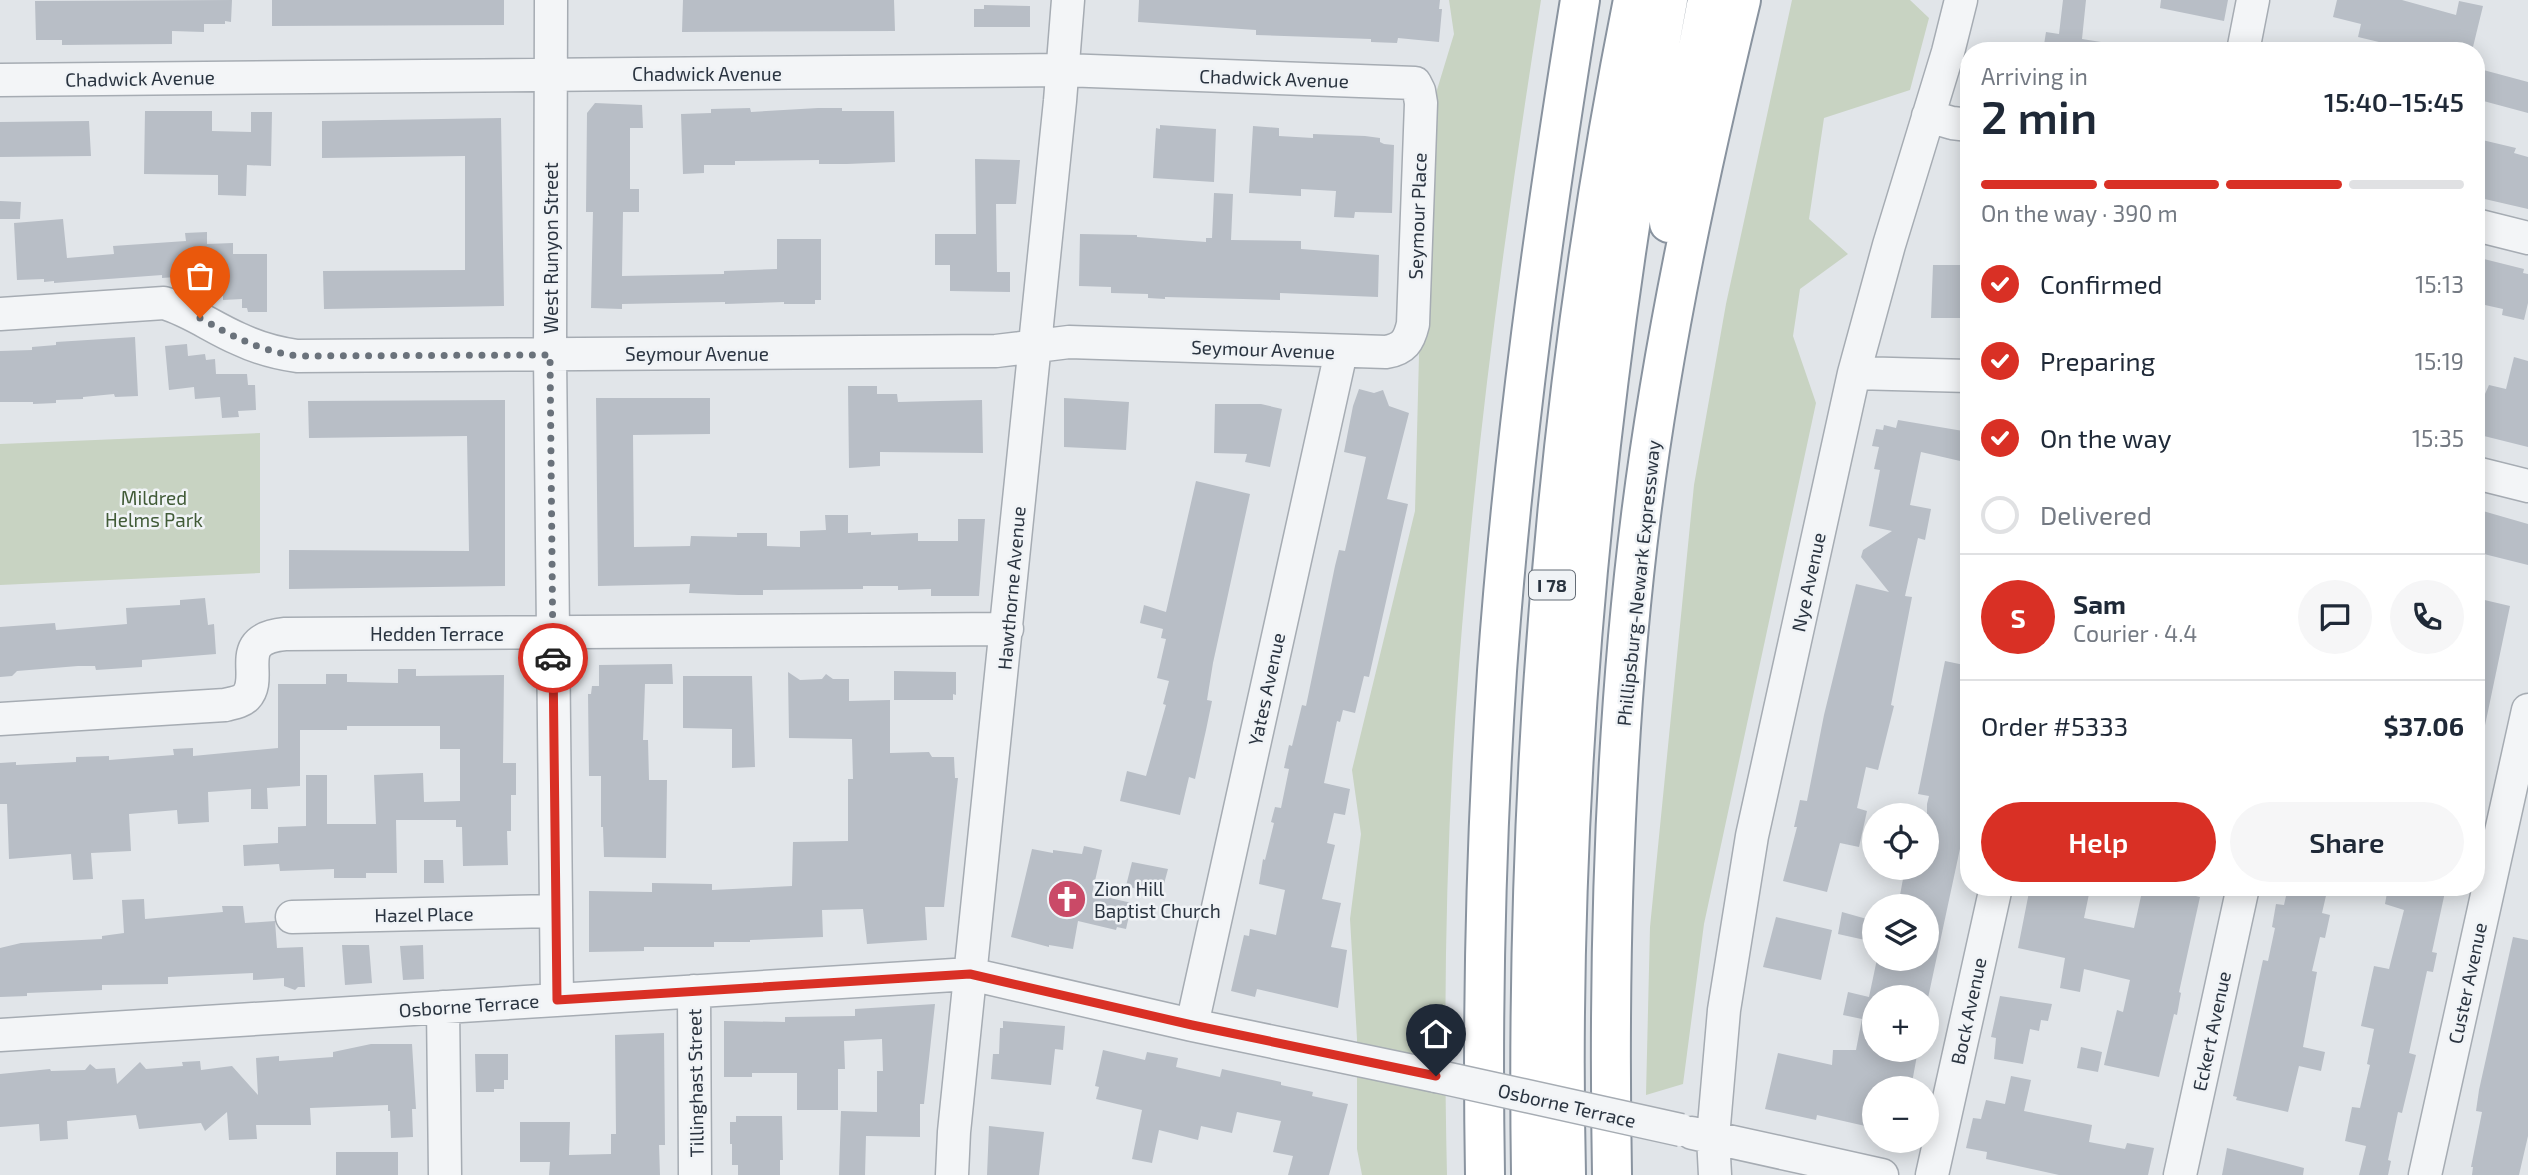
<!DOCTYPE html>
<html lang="en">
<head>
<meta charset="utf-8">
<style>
  :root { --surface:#fff; --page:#f6f6f7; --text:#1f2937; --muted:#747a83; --line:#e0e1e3; --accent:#d93025 }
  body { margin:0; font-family:"Exo 2",sans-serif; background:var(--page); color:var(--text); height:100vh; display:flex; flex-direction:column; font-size:26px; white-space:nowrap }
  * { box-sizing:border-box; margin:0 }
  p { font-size:23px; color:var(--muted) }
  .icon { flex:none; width:38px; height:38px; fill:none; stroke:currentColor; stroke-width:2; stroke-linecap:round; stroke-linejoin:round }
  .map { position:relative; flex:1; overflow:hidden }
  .sheet { position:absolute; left:1960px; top:42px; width:525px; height:854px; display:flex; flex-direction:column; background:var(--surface); border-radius:28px; box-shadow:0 4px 18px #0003 }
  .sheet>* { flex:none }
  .tools { position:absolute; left:1862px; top:803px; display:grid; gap:14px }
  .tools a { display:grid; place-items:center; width:77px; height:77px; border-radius:50%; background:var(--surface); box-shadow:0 4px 18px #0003; font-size:35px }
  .pin { position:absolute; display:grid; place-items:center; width:60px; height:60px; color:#fff; margin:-72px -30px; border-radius:50% 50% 50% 0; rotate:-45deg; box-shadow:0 0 7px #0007 }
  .pin .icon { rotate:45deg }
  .courier { position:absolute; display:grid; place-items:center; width:70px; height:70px; margin:-35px; border:5px solid #d93025; border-radius:50%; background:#fff; color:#222; box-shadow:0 2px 9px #0007 }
  .head em { font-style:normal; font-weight:600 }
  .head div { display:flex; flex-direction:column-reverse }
  .head { display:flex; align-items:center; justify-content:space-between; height:119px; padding:0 21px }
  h1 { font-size:46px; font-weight:600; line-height:52px }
  .bar { display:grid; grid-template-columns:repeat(4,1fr); gap:10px 7px; align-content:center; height:84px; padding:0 21px }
  .bar i { height:9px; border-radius:5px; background:var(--line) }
  .bar .selected { background:var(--accent) }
  .bar p { grid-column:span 4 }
  .line { display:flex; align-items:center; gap:18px; padding:0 21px; border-top:2px solid var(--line) }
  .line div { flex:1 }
  .round { display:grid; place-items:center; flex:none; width:74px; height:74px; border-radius:37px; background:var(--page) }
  ol { padding:0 21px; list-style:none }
  li { display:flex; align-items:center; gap:21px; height:77px }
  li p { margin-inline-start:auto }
  li .icon { padding:7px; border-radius:50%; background:var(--accent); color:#fff; stroke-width:4 }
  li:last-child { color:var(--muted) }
  li i { width:38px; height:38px; border:4px solid var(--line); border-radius:50% }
  .action { display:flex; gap:14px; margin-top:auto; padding:14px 21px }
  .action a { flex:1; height:80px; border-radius:42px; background:var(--accent); color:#fff; font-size:28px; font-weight:600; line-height:80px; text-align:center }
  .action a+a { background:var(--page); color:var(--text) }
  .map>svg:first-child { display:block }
</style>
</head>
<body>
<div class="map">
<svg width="2528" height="1175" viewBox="0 0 2528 1175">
  <rect width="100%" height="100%" fill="#e1e5e9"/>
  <path fill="#c8d3c2" d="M1449 0H1541C1506 221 1476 442 1459 665 1446 834 1443 1005 1447 1175H1362L1357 1149V1039L1350 919 1361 834 1352 770 1415 511 1419 355 1433 103 1454 34Z
    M1792 0H1910L1929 18 1910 90 1824 118 1809 219 1848 254 1800 289 1793 336 1816 403 1704 924 1683 1084 1646 1095 1650 927 1694 485 1726 304Z
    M260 433V573L0 585V444Z"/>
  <path fill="#b8bec6" d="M232 0 231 22 225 21V24H204V32L172 31V44L62 45V40H36L35 1Z
    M272 0H504V25L272 26Z
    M683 0H894L895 31 682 32Z
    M1139 0H1440L1439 9H1442L1439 42 1398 38 1397 43 1371 42V39L1256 35V30L1138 22Z
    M2063 0H2086L2082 39 2101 42V51H2043L2046 32 2059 34Z
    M2161 0H2228L2224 21 2160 8Z
    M2337 0H2402L2456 15 2459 1 2483 6 2472 51H2399L2400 47 2358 37 2361 24 2333 17Z
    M984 5 1030 6V27H974V9H984Z
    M2476 68 2528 82V113L2476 99Z
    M595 103 642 105 643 128H630V189H639V212H623L622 276 724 274V271L777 269V239H821V300H815V304H784V302L725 304V302L622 304V309L591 308 593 212H586L587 113Z
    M750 108 751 112 818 108H842V111H894L895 162 847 164H819V160L735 161V165H704V173L683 174 681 114 711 113V109Z
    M145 111H212V131L251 132V112H272L271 166 247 165 246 196 218 195V175L144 174Z
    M501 118 504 306 324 309 323 271 465 270V156L322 158V121Z
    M89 121 91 156 0 157V122Z
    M1160 125 1216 129 1214 182 1153 178 1156 128 1160 129Z
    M1253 126 1279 128V136L1313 138V134L1365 136 1380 138V142L1384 144 1394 145 1392 213 1355 212 1354 218 1334 217 1336 191 1301 189V196L1249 193Z
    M2478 139 2516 148 2514 153 2528 157V209L2476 197V149Z
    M975 159 1020 160 1016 204H996L997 272H1010V292L950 291V265H935V234H976Z
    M1214 193 1233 194 1231 240 1301 241V249L1379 255 1378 297 1280 293V300L1165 297V299L1148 298V294L1111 293V287L1079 286 1080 234 1137 235V237L1206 242V238H1212Z
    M0 201 21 202 20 219H0Z
    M63 219 67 258 114 254 113 246 186 241 185 233 207 232V244L233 243V254H267V312H248L247 308H242V299L223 300V296L213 297 212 290 200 291V287L188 286V276L162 278V275L54 283V281L44 282V279L17 280 14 223Z
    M2476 257 2524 269 2523 273 2528 274V303L2524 320 2502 315 2503 309 2476 303Z
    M1933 265H1960L1961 297 1964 300V318H1931Z
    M135 337 138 396 115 397 114 394 83 397V399L56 400V403L33 404V402H0V351L32 350V347L56 345V342Z
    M187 344 188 356 205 354 206 360 215 359 216 374H247L248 385H255L256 410 238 411 239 417 222 418 220 397 195 399 194 387 169 390 165 346Z
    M2514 357 2528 361V447L2476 434 2485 394 2489 385 2506 389Z
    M848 386H877V394H897L898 402 982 400 983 453 880 452V466L849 468Z
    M1359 389 1374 393 1383 390 1389 406 1409 413 1387 499 1408 504 1369 677 1364 676 1355 713 1343 710 1340 722 1337 721 1324 783 1350 789 1345 815 1334 813 1327 843 1335 845 1322 899 1341 903 1331 947 1347 950 1338 1008 1257 989 1255 997 1231 991 1244 935 1249 936 1250 929 1276 935 1285 890 1259 884 1263 859 1265 860 1274 823 1271 822 1275 807 1281 808 1289 769 1284 768 1289 745 1292 746 1302 705 1306 706 1335 566 1339 550 1345 551 1366 457 1344 452 1353 406Z
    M596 398H710V434L633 435 634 547 690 546 691 536 737 537V533H767V546L800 547V531L826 530 825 515H848V533L871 532V535L918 533V541H958V519H985L979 596H931V589L898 590V586H863V589L763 590V595H738L689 593 690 584 598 586Z
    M1064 398 1129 402 1126 450 1064 447Z
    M505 400V586L289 589V550L469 551 467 436 309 438 308 401Z
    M1215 404H1261L1282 409 1270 467 1245 462 1247 454 1214 453Z
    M1898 420 1969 432V463L1921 452 1910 505 1931 509 1925 540 1918 538 1905 596 1912 597 1891 705 1894 706 1878 770 1866 767 1857 808 1867 811 1859 847 1840 843 1827 892 1783 881 1797 827H1794L1800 800 1807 801 1824 715 1856 584 1889 592 1861 557 1863 550 1892 531 1869 526 1880 470 1874 469 1879 447 1872 446 1876 429 1883 430 1884 425 1896 428Z
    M1196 481 1250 494 1213 663 1207 700 1212 701 1206 730 1195 779 1189 777 1180 815 1120 801 1127 771 1146 776 1166 705 1163 704 1169 681 1157 678 1166 639 1161 638 1163 629 1140 623 1144 605 1166 612Z
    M2476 509 2528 524V565L2476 552Z
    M205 598 208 625 214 624 216 654 142 660V667L96 670 95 666H78L17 671 12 676 0 677V627L55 623 56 630 127 624 126 608 180 605V600Z
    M2476 598 2510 606 2483 735 2476 734Z
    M1945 661 1969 666V843L1961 842V844L1928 998H1871H1874V1050H1918L1911 1088H1874V1128L1817 1115 1816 1120 1765 1109 1778 1053 1832 1065 1833 1050H1856L1862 1019 1843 1015 1848 992 1869 997 1877 959H1927V906H1898L1905 868H1927V804L1929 796 1918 794Z
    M672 664 673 684H645L643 740H648L649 780H667L666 858 604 857 603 827H601V776H589L588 694H591L592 686H599V665Z
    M398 669H416V676L504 675 503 763H516V795H511V831H507L508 865 463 866 462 827H456V820H396L397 873H366V878H334V869L280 871 279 864 244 866 243 845 278 843V827L306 826V775H327V824H376L374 775 423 773 424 802 460 801V749H440V726H347V730H300V786L267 788 268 809H251V789L208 792 209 822 178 824 177 810 129 814 131 851 91 853 93 879 73 880 71 854 9 859 7 804H0V763L16 762V765L76 762V757L109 756V760L174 755 173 749 193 748V756L278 748V684H326V674H347V682L398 683Z
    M894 671 956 672V695L953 694V700H894Z
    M788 672 800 680 822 679 826 674 833 679H849V701L890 700V753L929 752 932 757H954L955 778H958L944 907H925L927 940 867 944 863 909 822 910 823 937 750 940V942H714V947H644V951L589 952V891L652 892V883L712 884V890L792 886 793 842 848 841V779H853L852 739 789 738Z
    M683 676H752L755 767 732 768V729L683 728Z
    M1084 846 1102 850 1092 894 1132 903 1126 929 1117 927 1116 930 1078 921 1073 949 1049 945V947L1011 937 1032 849 1053 853V850L1082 854Z
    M424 860H443L444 883H424Z
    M1132 862 1168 869 1161 895 1126 886Z
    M2030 887H2054L2089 894 2084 918 2134 928 2143 887H2158L2200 897 2179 992 2181 993 2177 1015 2174 1014 2159 1077 2104 1065 2117 1010 2123 1012 2130 980 2084 969 2080 992 2060 988 2065 958 2018 948Z
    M2288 887H2328L2322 913 2330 915 2325 938 2320 937 2312 971 2317 972 2303 1047 2325 1052 2321 1071 2299 1066 2288 1112 2236 1100 2237 1097 2233 1096 2263 960 2268 961 2275 928 2272 927 2276 904 2284 905Z
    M2388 887H2428L2445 892 2432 952 2437 953 2433 972 2427 971 2409 1053 2416 1055 2402 1113 2398 1112 2388 1160 2391 1161 2388 1175H2359L2366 1146 2345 1141 2352 1107 2360 1108 2370 1065 2367 1064 2374 1029 2361 1026 2374 966 2389 969 2404 910 2385 904Z
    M144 899 145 919 223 912 222 906H243L245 923 275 921 277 948 303 947 305 987H298L295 990 284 986V978L253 980V973L168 977V984L102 985V990L27 993V996L0 997V948L21 943 102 939V936L124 933 122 900Z
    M1842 912 1874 921V942L1838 934Z
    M1776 917 1832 930 1821 980 1763 967Z
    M2513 937 2528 940V1136L2519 1175H2472L2473 1167H2471L2482 1112 2476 1111 2479 1090Z
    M342 945H369L372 983 345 985Z
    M423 945 424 979 403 980 400 946Z
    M2000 996 2052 1004 2048 1021 2041 1020 2039 1031 2030 1029 2023 1064 1994 1059 1996 1038 1991 1037Z
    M935 1004 924 1104H920V1137L866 1136 865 1175H839L841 1111 877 1112V1071H883L882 1039 844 1041 845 1069H838V1110H797V1073H752V1077H724V1021L785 1022V1017L855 1016V1009Z
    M1003 1021 1065 1026 1063 1050 1055 1049 1051 1085 991 1079 993 1054H999L1000 1028H1003Z
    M664 1033 665 1145H659L660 1175H549L550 1162H520V1122H570L569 1155 611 1154V1134H616L615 1035Z
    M371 1044H412L416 1109H412L413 1137 391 1138 390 1111H388V1105L310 1108 311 1125H256L257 1139 229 1140 227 1112 205 1131 201 1123 139 1129 136 1115 67 1121 68 1139 40 1141 39 1124 0 1127V1074L50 1069 51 1071 85 1070 90 1064 96 1069 115 1068 117 1084 140 1062 146 1069 183 1066 182 1062 200 1061 201 1070 232 1066 258 1095 256 1058 279 1056V1061L333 1057V1052Z
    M2081 1047 2102 1052 2098 1072 2077 1068Z
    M1103 1050 1145 1060 1147 1052 1178 1058 1176 1067 1220 1077 1222 1069 1281 1082V1085L1313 1092 1312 1096 1348 1104 1329 1175H1288L1293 1156 1273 1152 1281 1121 1237 1112 1232 1133 1201 1126 1198 1140 1159 1130 1152 1163 1132 1159 1142 1110 1096 1099 1099 1087 1095 1086Z
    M475 1054H508V1080H504V1089H494V1092H476Z
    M2011 1076 2031 1080 2024 1111 2092 1125 2089 1142 2125 1149 2127 1143 2154 1148 2148 1175H2059L1986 1159 1987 1152 1966 1148 1973 1118 1981 1119 1986 1100 2005 1104Z
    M736 1116H782L783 1160H780V1175H738V1165H732V1144H730V1122H736Z
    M989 1126 1044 1132 1039 1175H987Z
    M2227 1148 2304 1168 2303 1175H2222Z
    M336 1152H398V1175H336Z"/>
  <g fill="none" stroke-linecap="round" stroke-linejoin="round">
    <g stroke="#a6acb3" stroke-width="35">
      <path id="minor" d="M551 0 550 355 557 1000
        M2243 51 2253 0
        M0 80 1063 70 1415 83 1419 91 1421 103 1413 324C1409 341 1404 349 1386 352L1069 342 996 351 297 356C276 353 258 348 239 339 213 328 191 311 164 303L0 314
        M1928 116 1952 123 1969 125
        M2476 225 2528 238
        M1854 373 1969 376
        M2476 473 2528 486
        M0 719 225 705C232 703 241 702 246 697 265 677 231 639 285 634L1007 629
        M292 917 555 911
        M694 991 695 1175
        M443 1007 445 1175
        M1192 1025 1341 352
        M0 1035 970 974 1192 1025 1436 1076
        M1692 1133 1882 1175
        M952 1175 954 1132 1060 101 1068 0
        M1715 1175 1713 1137 1724 1010 1752 836 1854 373 1889 245 1948 52 1961 0
        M1932 1175 1996 887
        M2180 1175 2243 887
        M2425 1175 2528 710"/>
    </g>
    <g stroke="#89939f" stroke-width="42">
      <path id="highway" d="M1669 223 1668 209 1680 143 1707 0
        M1485 1175C1482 1007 1486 839 1497 671 1513 446 1544 222 1580 0
        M1531 1175C1525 782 1556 385 1633 0
        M1566 1175C1557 781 1596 387 1668 0
        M1612 1175C1608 958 1614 730 1641 515 1663 341 1700 170 1741 0"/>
    </g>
    <use href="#minor" stroke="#f3f5f7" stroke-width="32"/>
    <use href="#highway" stroke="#fff" stroke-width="38"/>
    <g stroke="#a6acb3" stroke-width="35" stroke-linecap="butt">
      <path id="minor-bridge" d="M1436 1076 1681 1130"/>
    </g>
    <use href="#minor-bridge" stroke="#f3f5f7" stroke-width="32"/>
  </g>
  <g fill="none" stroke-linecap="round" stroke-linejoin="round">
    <path stroke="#6a727b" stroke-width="7" stroke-dasharray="0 12.6" d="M200 318C234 337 258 350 297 356L550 355 553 658"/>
    <path stroke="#d93025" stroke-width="9" d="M553 658 557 1000 970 974 1192 1025 1436 1076"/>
  </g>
  <defs>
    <g id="church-disc" transform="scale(2.0125)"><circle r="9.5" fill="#ca4a67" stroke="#f0f3f6"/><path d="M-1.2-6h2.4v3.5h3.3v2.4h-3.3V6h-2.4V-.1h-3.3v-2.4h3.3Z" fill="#fff"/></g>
  </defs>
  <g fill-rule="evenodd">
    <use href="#church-disc" x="1067" y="899"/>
  </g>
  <g text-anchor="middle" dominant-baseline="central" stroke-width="5" stroke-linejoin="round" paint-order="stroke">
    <rect fill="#f0f3f6" stroke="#656d77" stroke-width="2" x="1529" y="570.5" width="46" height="29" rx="5"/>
    <g font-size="18" font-weight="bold" fill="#2a3440">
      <text x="1552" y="585">I 78</text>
    </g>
    <g font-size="19" fill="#2a3440" stroke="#f0f3f6">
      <text x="707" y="73">Chadwick Avenue</text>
      <text transform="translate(140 78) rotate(-1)">Chadwick Avenue</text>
      <text transform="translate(1274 78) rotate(2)">Chadwick Avenue</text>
      <text transform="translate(1417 216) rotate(-88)">Seymour Place</text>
      <text transform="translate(550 248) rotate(-90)">West Runyon Street</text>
      <text transform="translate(1263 349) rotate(2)">Seymour Avenue</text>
      <text x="697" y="353">Seymour Avenue</text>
      <text transform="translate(1808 582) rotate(-78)">Nye Avenue</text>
      <text transform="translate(1638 583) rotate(-84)">Phillipsburg-Newark Expressway</text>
      <text transform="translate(1011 588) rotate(-85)">Hawthorne Avenue</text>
      <text x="437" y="633">Hedden Terrace</text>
      <text transform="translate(1266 689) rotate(-78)">Yates Avenue</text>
      <text transform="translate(424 914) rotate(-1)">Hazel Place</text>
      <text transform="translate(2467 983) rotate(-78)">Custer Avenue</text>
      <text transform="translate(469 1005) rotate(-4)">Osborne Terrace</text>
      <text transform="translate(1968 1011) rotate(-78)">Bock Avenue</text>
      <text transform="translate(2211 1031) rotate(-78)">Eckert Avenue</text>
      <text transform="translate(695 1083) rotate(-91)">Tillinghast Street</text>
      <text transform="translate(1567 1105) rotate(13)">Osborne Terrace</text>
    </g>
    <g font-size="19" fill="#415b37" stroke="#f0f3f6">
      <text x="154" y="497">Mildred<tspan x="154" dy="22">Helms Park</tspan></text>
    </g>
    <g font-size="19" fill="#2a3440" stroke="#f0f3f6" text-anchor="start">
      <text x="1094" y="888">Zion Hill<tspan x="1094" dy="22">Baptist Church</tspan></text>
    </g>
  </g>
</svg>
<div class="tools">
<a><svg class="icon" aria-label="locate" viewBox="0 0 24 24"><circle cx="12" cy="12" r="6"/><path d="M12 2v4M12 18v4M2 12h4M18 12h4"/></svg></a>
<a><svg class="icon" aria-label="layers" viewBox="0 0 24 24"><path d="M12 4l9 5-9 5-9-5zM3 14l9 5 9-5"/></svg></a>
<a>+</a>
<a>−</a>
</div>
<div class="pin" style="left:200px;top:318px;background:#ea580c"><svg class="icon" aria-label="bag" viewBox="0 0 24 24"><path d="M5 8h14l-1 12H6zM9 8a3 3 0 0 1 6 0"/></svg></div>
<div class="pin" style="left:1436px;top:1076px;background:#1f2937"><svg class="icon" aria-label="home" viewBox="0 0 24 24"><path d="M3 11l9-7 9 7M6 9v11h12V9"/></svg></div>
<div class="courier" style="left:553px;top:658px"><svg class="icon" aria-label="car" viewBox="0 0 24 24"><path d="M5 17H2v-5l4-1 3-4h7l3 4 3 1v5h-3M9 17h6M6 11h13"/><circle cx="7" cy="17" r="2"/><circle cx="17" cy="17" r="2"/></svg></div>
<section class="sheet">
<div class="head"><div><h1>2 min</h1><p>Arriving in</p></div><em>15:40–15:45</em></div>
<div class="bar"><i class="selected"></i><i class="selected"></i><i class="selected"></i><i></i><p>On the way · 390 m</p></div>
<ol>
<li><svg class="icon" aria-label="check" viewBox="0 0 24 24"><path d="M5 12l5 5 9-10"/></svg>Confirmed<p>15:13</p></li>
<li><svg class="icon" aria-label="check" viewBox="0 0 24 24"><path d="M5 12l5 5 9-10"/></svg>Preparing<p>15:19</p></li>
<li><svg class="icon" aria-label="check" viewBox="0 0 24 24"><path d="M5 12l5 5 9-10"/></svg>On the way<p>15:35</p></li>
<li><i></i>Delivered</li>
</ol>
<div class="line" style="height:126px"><b class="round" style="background:var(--accent);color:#fff">S</b><div><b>Sam</b><p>Courier · 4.4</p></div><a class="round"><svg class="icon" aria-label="chat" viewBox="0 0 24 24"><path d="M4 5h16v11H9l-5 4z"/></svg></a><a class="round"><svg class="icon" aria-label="phone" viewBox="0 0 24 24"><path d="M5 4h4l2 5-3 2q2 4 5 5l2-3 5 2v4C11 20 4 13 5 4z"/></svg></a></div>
<div class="line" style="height:91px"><div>Order #5333</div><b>$37.06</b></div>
<div class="action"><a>Help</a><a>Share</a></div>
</section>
</div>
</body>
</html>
